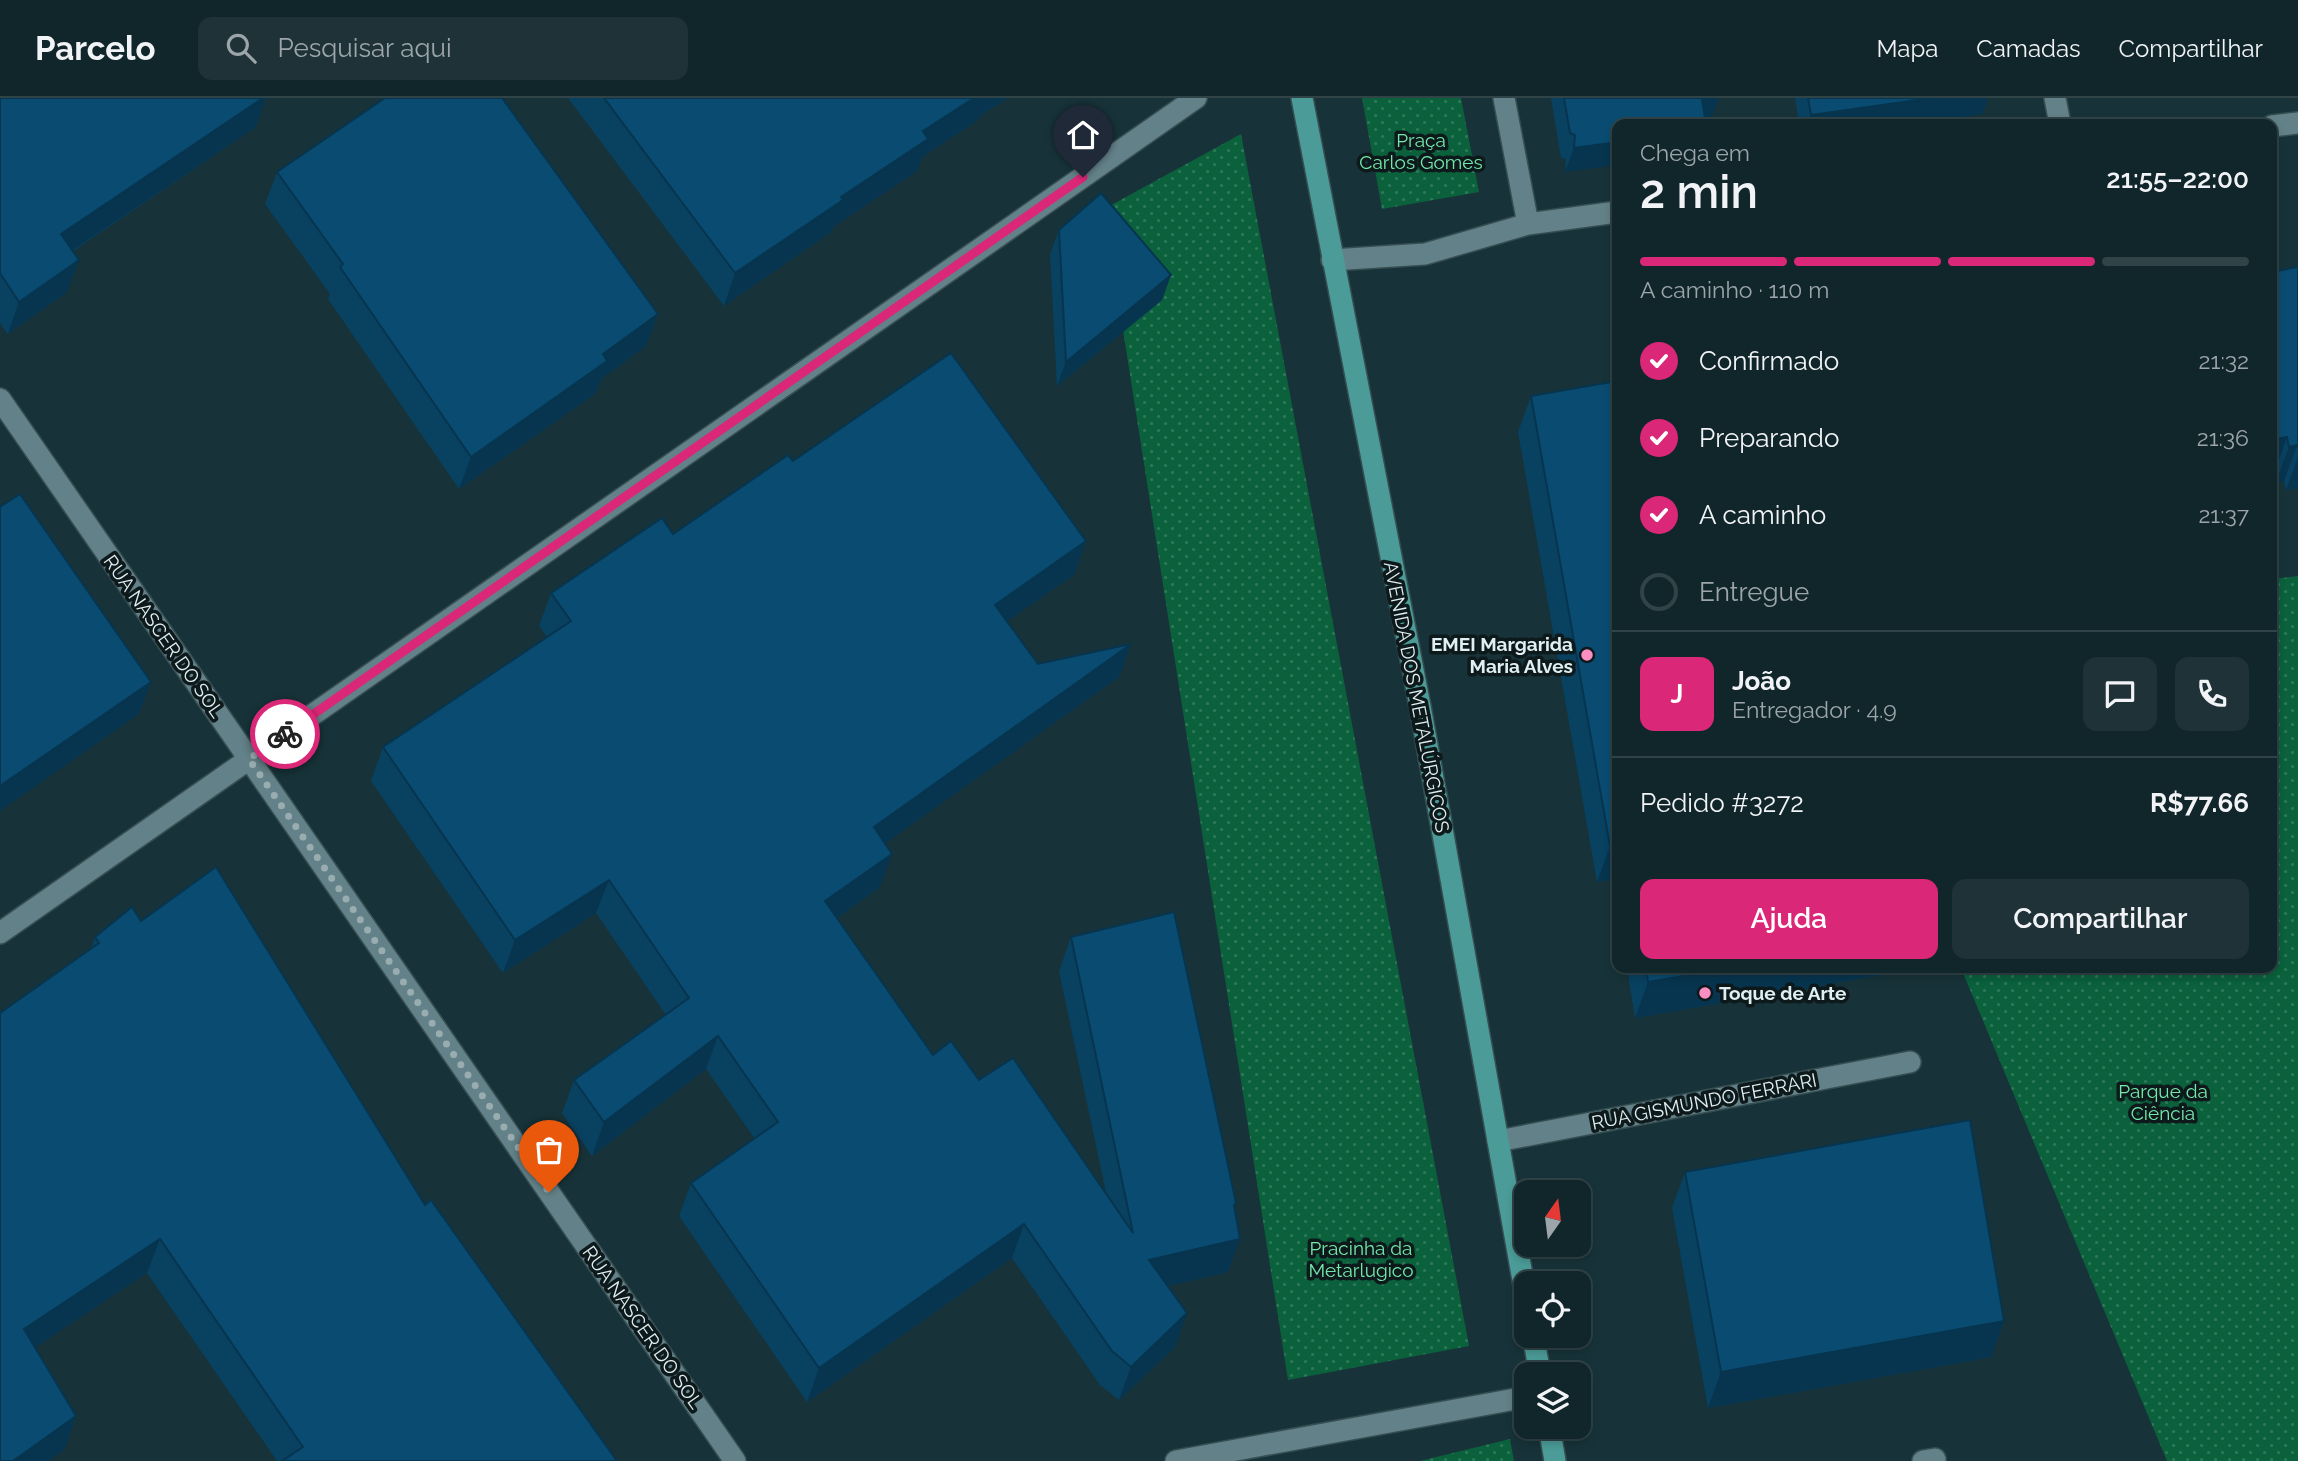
<!DOCTYPE html>
<html lang="pt">
<head>
<meta charset="utf-8">
<style>
  :root { --surface:#11262b; --page:#1e3237; --text:#f1f3f6; --muted:#9ca5a9; --line:#304347; --accent:#db2777 }
  body { margin:0; font-family:Raleway,sans-serif; background:var(--page); color:var(--text); height:100vh; display:flex; flex-direction:column; font-size:26px; white-space:nowrap }
  * { box-sizing:border-box; margin:0 }
  p { font-size:23px; color:var(--muted) }
  .icon { flex:none; width:38px; height:38px; fill:none; stroke:currentColor; stroke-width:2; stroke-linecap:round; stroke-linejoin:round }
  .map { position:relative; flex:1; overflow:hidden }
  .side { position:absolute; left:1612px; top:21px; width:665px; height:854px; display:flex; flex-direction:column; background:var(--surface); border-radius:14px; box-shadow:0 4px 10px #0003,0 0 0 2px var(--line) }
  .side>* { flex:none }
  .needle { width:46px; rotate:14deg }
  .tools { position:absolute; left:1514px; top:1082px; display:grid; gap:14px }
  .tools a { display:grid; place-items:center; width:77px; height:77px; border-radius:14px; background:var(--surface); box-shadow:0 4px 10px #0003,0 0 0 2px var(--line); font-size:35px }
  .pin { position:absolute; display:grid; place-items:center; width:60px; height:60px; color:#fff; margin:-72px -30px; border-radius:50% 50% 50% 0; rotate:-45deg; box-shadow:0 0 7px #0007 }
  .pin .icon { rotate:45deg }
  .courier { position:absolute; display:grid; place-items:center; width:70px; height:70px; margin:-35px; border:5px solid #db2777; border-radius:50%; background:#fff; color:#222; box-shadow:0 2px 9px #0007 }
  .head em { font-style:normal; font-weight:600 }
  .head div { display:flex; flex-direction:column-reverse }
  .head { display:flex; align-items:center; justify-content:space-between; height:119px; padding:0 28px }
  h1 { font-size:46px; font-weight:600; line-height:52px }
  .bar { display:grid; grid-template-columns:repeat(4,1fr); gap:10px 7px; align-content:center; height:84px; padding:0 28px }
  .bar i { height:9px; border-radius:5px; background:var(--line) }
  .bar .selected { background:var(--accent) }
  .bar p { grid-column:span 4 }
  .line { display:flex; align-items:center; gap:18px; padding:0 28px; border-top:2px solid var(--line) }
  .line div { flex:1 }
  .round { display:grid; place-items:center; flex:none; width:74px; height:74px; border-radius:14px; background:var(--page) }
  ol { padding:0 28px; list-style:none }
  li { display:flex; align-items:center; gap:21px; height:77px }
  li p { margin-inline-start:auto }
  li .icon { padding:7px; border-radius:50%; background:var(--accent); color:#fff; stroke-width:4 }
  li:last-child { color:var(--muted) }
  li i { width:38px; height:38px; border:4px solid var(--line); border-radius:50% }
  .action { display:flex; gap:14px; margin-top:auto; padding:14px 28px }
  .action a { flex:1; height:80px; border-radius:14px; background:var(--accent); color:#fff; font-size:28px; font-weight:600; line-height:80px; text-align:center }
  .action a+a { background:var(--page); color:var(--text) }
  header { display:flex; align-items:center; gap:42px; box-sizing:border-box; height:98px; padding:0 35px; background:var(--surface); border-bottom:2px solid var(--line) }
  header strong { font-size:33px }
  nav { display:flex; gap:38px; margin-inline-start:auto; font-size:24px }
  .search { width:490px; height:63px; background:var(--page); display:flex; align-items:center; gap:18px; box-sizing:border-box; padding:0 24px; border-radius:14px; color:var(--muted); font-size:26px }
  .map>svg:first-child { display:block }
</style>
</head>
<body>
<header>
<strong>Parcelo</strong>
<div class="search"><svg class="icon" aria-label="search" viewBox="0 0 24 24"><circle cx="10" cy="10" r="6"/><path d="M15 15l6 6"/></svg>Pesquisar aqui</div>
<nav><a>Mapa</a><a>Camadas</a><a>Compartilhar</a></nav>
</header>
<div class="map">
<svg width="2298" height="1363" viewBox="0 0 2298 1363">
  <defs>
    <pattern id="grass-dots" width="8" height="8" patternUnits="userSpaceOnUse" patternTransform="scale(1.75)"><rect width="8" height="8" fill="#0a613c"/><path d="M2 2h.1M6 6h.1" fill="none" stroke="#2d7859" stroke-width="1.8" stroke-linecap="round"/></pattern>
  </defs>
  <rect width="100%" height="100%" fill="#173339"/>
  <path fill="url(#grass-dots)" d="M1362 0H1461L1479 94 1382 111Z
    M1241 36 1469 1248 1288 1282 1104 111Z
    M2298 478V1363H2167L1961 870H2272V481Z
    M1510 1341 1514 1363H1420Z"/>
  <g fill="none" stroke-linecap="round" stroke-linejoin="round">
    <g stroke="#364e52" stroke-width="24">
      <path id="minor" d="M1504 0 1528 126
        M2055 0 2060 26
        M2272 28 2298 25
        M1332 162 1425 156 1528 126 1617 114
        M0 301 735 1363
        M0 835 1196 0
        M1498 1043 1910 964
        M1176 1363 1526 1299
        M1923 1363 1935 1361"/>
    </g>
    <g stroke="#364e52" stroke-width="24">
      <path id="major" d="M1302 0 1420 608 1526 1199
        M1533 1237 1540 1276
        M1549 1328 1555 1363"/>
    </g>
    <use href="#minor" stroke="#638188" stroke-width="21"/>
    <use href="#major" stroke="#4b9c98" stroke-width="21"/>
  </g>
  <path fill="#094161" d="M0 0 256 29 73 153 67 194 8 236 0 225Z
    M568 0H1008L979 18 978 22 922 59 917 73 833 129 831 134 724 208Z
    M1551 0H1719L1710 23 1565 74 1566 61 1561 60Z
    M1795 0H1988L1982 16 1908 26H1799Z
    M277 74 658 216 646 248 601 281 596 295 459 391 328 201 330 196 265 106Z
    M1059 132 1162 202 1057 288 1050 156Z
    M2298 169V390L2286 392 2284 383 2276 384 2274 375H2272V174Z
    M1617 283V812L1612 781 1597 784 1518 334 1531 298Z
    M793 363 1086 443 1074 477 1007 523 1038 566 1131 546 1119 579 885 745 880 789 837 820 933 957 979 982 1106 1095 1059 873 1071 839 1236 1105 1234 1110 1228 1174 1167 1188 1175 1249 1119 1302 1100 1287 1012 1160 807 1304 679 1118 691 1085 755 1041 706 971 592 1058 562 1015 574 982 666 917 596 815 503 875 371 683 383 649 547 539 539 528 551 495 673 436Z
    M141 823 425 1107 617 1363H277L147 1175 35 1249 76 1318 64 1352 48 1363H0L91 851 95 839Z
    M1627 870H1922L1635 920Z
    M1685 1074 2004 1223 1991 1259 1708 1310 1672 1110Z"/>
  <path fill="#07354f" d="M263 0H266L256 29 49 168 61 136Z
    M974 0H1008L979 18 978 22 922 59 917 73 833 129 831 134 724 208 735 175 841 99 923 33Z
    M1713 0H1719L1710 23 1693 26 1702 2Z
    M1931 0H1988L1982 16 1908 26H1807L1811 17Z
    M1617 44V67L1565 74 1574 50Z
    M79 162 67 194 8 236 19 204Z
    M1171 177 1162 202 1057 288 1066 264Z
    M658 216 646 248 601 281 596 295 459 391 471 359 603 256Z
    M2287 339 2274 375H2272V342Z
    M2297 347 2284 383 2276 384 2289 349Z
    M2298 359V390L2286 392Z
    M1086 443 1074 477 983 540 995 507Z
    M1131 546 1119 579 862 762 874 729Z
    M151 584 139 616 0 713V688Z
    M1617 747V767L1612 781 1597 784 1610 748Z
    M892 756 880 789 813 837 825 803Z
    M609 782 596 815 503 875 515 842Z
    M1730 870H1922L1635 920 1648 884Z
    M718 938 706 971 592 1058 604 1024Z
    M1024 1126 1012 1160 807 1304 819 1270Z
    M160 1141 147 1175 12 1265 24 1231Z
    M1240 1141 1228 1174 1137 1195 1149 1162Z
    M1187 1215 1175 1249 1119 1302 1131 1269Z
    M2004 1223 1991 1259 1708 1310 1721 1274Z
    M76 1318 64 1352 48 1363H13Z"/>
  <path fill="#0a4c71" stroke="#07354f" stroke-width="2" d="M0 0H263L61 136 79 162 19 204 0 175Z
    M385 0H502L658 216 603 256 607 263 471 359 340 169 343 166 277 74Z
    M604 0H974L923 33 928 41 841 99 843 102 735 175Z
    M1564 0H1713L1702 2 1706 26H1617V44L1574 50 1575 37 1570 35Z
    M1808 0H1931L1811 17Z
    M1101 95 1171 177 1066 264 1059 132Z
    M2298 169V350L2297 347 2289 349 2287 339 2272 342V174Z
    M951 255 1086 443 995 507 1038 566 1131 546 874 729 892 756 825 803 933 957 951 943 979 982 1013 960 1133 1135 1071 839 1174 814 1236 1105 1234 1107 1240 1141 1149 1162 1187 1215 1131 1269 1112 1253 1024 1126 819 1270 691 1085 778 1024 718 938 604 1024 574 982 689 900 609 782 515 842 383 649 571 523 551 495 662 420 673 436 788 357 793 363Z
    M1617 283V747L1610 748 1531 298Z
    M20 396 151 584 0 688V409Z
    M216 769 425 1107 431 1102 617 1363H282L303 1349 160 1141 24 1231 76 1318 13 1363H0V915L99 845 95 839 132 809 141 823Z
    M1646 870H1730L1648 884Z
    M1970 1022 2004 1223 1721 1274 1685 1074Z"/>
  <g fill="none" stroke-linecap="round" stroke-linejoin="round">
    <path stroke="#99adb1" stroke-width="7" stroke-dasharray="0 12.6" d="M285 636 249 661 549 1094"/>
    <path stroke="#db2777" stroke-width="9" d="M285 636 1083 79"/>
  </g>
  <g fill="#fc8fc2" stroke="#0d191b" stroke-width="2.5">
    <circle cx="1587" cy="557" r="7"/>
    <circle cx="1705" cy="895" r="7"/>
  </g>
  <g text-anchor="middle" dominant-baseline="central" stroke-width="7" stroke-linejoin="round" paint-order="stroke">
    <g font-size="19" fill="#73e8aa" stroke="#0d191b">
      <text x="1421" y="42">Praça<tspan x="1421" dy="22">Carlos Gomes</tspan></text>
      <text x="2163" y="993">Parque da<tspan x="2163" dy="22">Ciência</tspan></text>
      <text x="1361" y="1150">Pracinha da<tspan x="1361" dy="22">Metarlugico</tspan></text>
    </g>
    <g font-size="19" fill="#dfeff2" stroke="#0d191b">
      <text transform="translate(164 538) rotate(55)">RUA NASCER DO SOL</text>
      <text transform="translate(1417 599) rotate(79)">AVENIDA DOS METALÚRGICOS</text>
      <text transform="translate(1704 1003) rotate(-11)">RUA GISMUNDO FERRARI</text>
      <text transform="translate(643 1229) rotate(55)">RUA NASCER DO SOL</text>
    </g>
    <g font-size="19" font-weight="bold" fill="#dfeff2" stroke="#0d191b" text-anchor="end">
      <text x="1573" y="546">EMEI Margarida<tspan x="1573" dy="22">Maria Alves</tspan></text>
      <text x="1719" y="895" text-anchor="start">Toque de Arte</text>
    </g>
  </g>
</svg>
<div class="tools">
<a><svg class="needle" viewBox="-14 -14 28 28"><path d="M0-13l5 13h-10z" fill="#e53935"/><path d="M0 13l5-13h-10z" fill="#9ca5a9"/></svg></a>
<a><svg class="icon" aria-label="locate" viewBox="0 0 24 24"><circle cx="12" cy="12" r="6"/><path d="M12 2v4M12 18v4M2 12h4M18 12h4"/></svg></a>
<a><svg class="icon" aria-label="layers" viewBox="0 0 24 24"><path d="M12 4l9 5-9 5-9-5zM3 14l9 5 9-5"/></svg></a>
</div>
<div class="pin" style="left:549px;top:1094px;background:#ea580c"><svg class="icon" aria-label="bag" viewBox="0 0 24 24"><path d="M5 8h14l-1 12H6zM9 8a3 3 0 0 1 6 0"/></svg></div>
<div class="pin" style="left:1083px;top:79px;background:#1f2937"><svg class="icon" aria-label="home" viewBox="0 0 24 24"><path d="M3 11l9-7 9 7M6 9v11h12V9"/></svg></div>
<div class="courier" style="left:285px;top:636px"><svg class="icon" aria-label="bike" viewBox="0 0 24 24"><circle cx="6" cy="16" r="4"/><circle cx="18" cy="16" r="4"/><path d="M6 16l4-8h5l3 8M10 8l3 8H6M13 5h3"/></svg></div>
<section class="side">
<div class="head"><div><h1>2 min</h1><p>Chega em</p></div><em>21:55–22:00</em></div>
<div class="bar"><i class="selected"></i><i class="selected"></i><i class="selected"></i><i></i><p>A caminho · 110 m</p></div>
<ol>
<li><svg class="icon" aria-label="check" viewBox="0 0 24 24"><path d="M5 12l5 5 9-10"/></svg>Confirmado<p>21:32</p></li>
<li><svg class="icon" aria-label="check" viewBox="0 0 24 24"><path d="M5 12l5 5 9-10"/></svg>Preparando<p>21:36</p></li>
<li><svg class="icon" aria-label="check" viewBox="0 0 24 24"><path d="M5 12l5 5 9-10"/></svg>A caminho<p>21:37</p></li>
<li><i></i>Entregue</li>
</ol>
<div class="line" style="height:126px"><b class="round" style="background:var(--accent);color:#fff">J</b><div><b>João</b><p>Entregador · 4.9</p></div><a class="round"><svg class="icon" aria-label="chat" viewBox="0 0 24 24"><path d="M4 5h16v11H9l-5 4z"/></svg></a><a class="round"><svg class="icon" aria-label="phone" viewBox="0 0 24 24"><path d="M5 4h4l2 5-3 2q2 4 5 5l2-3 5 2v4C11 20 4 13 5 4z"/></svg></a></div>
<div class="line" style="height:91px"><div>Pedido #3272</div><b>R$77.66</b></div>
<div class="action"><a>Ajuda</a><a>Compartilhar</a></div>
</section>
</div>
</body>
</html>
